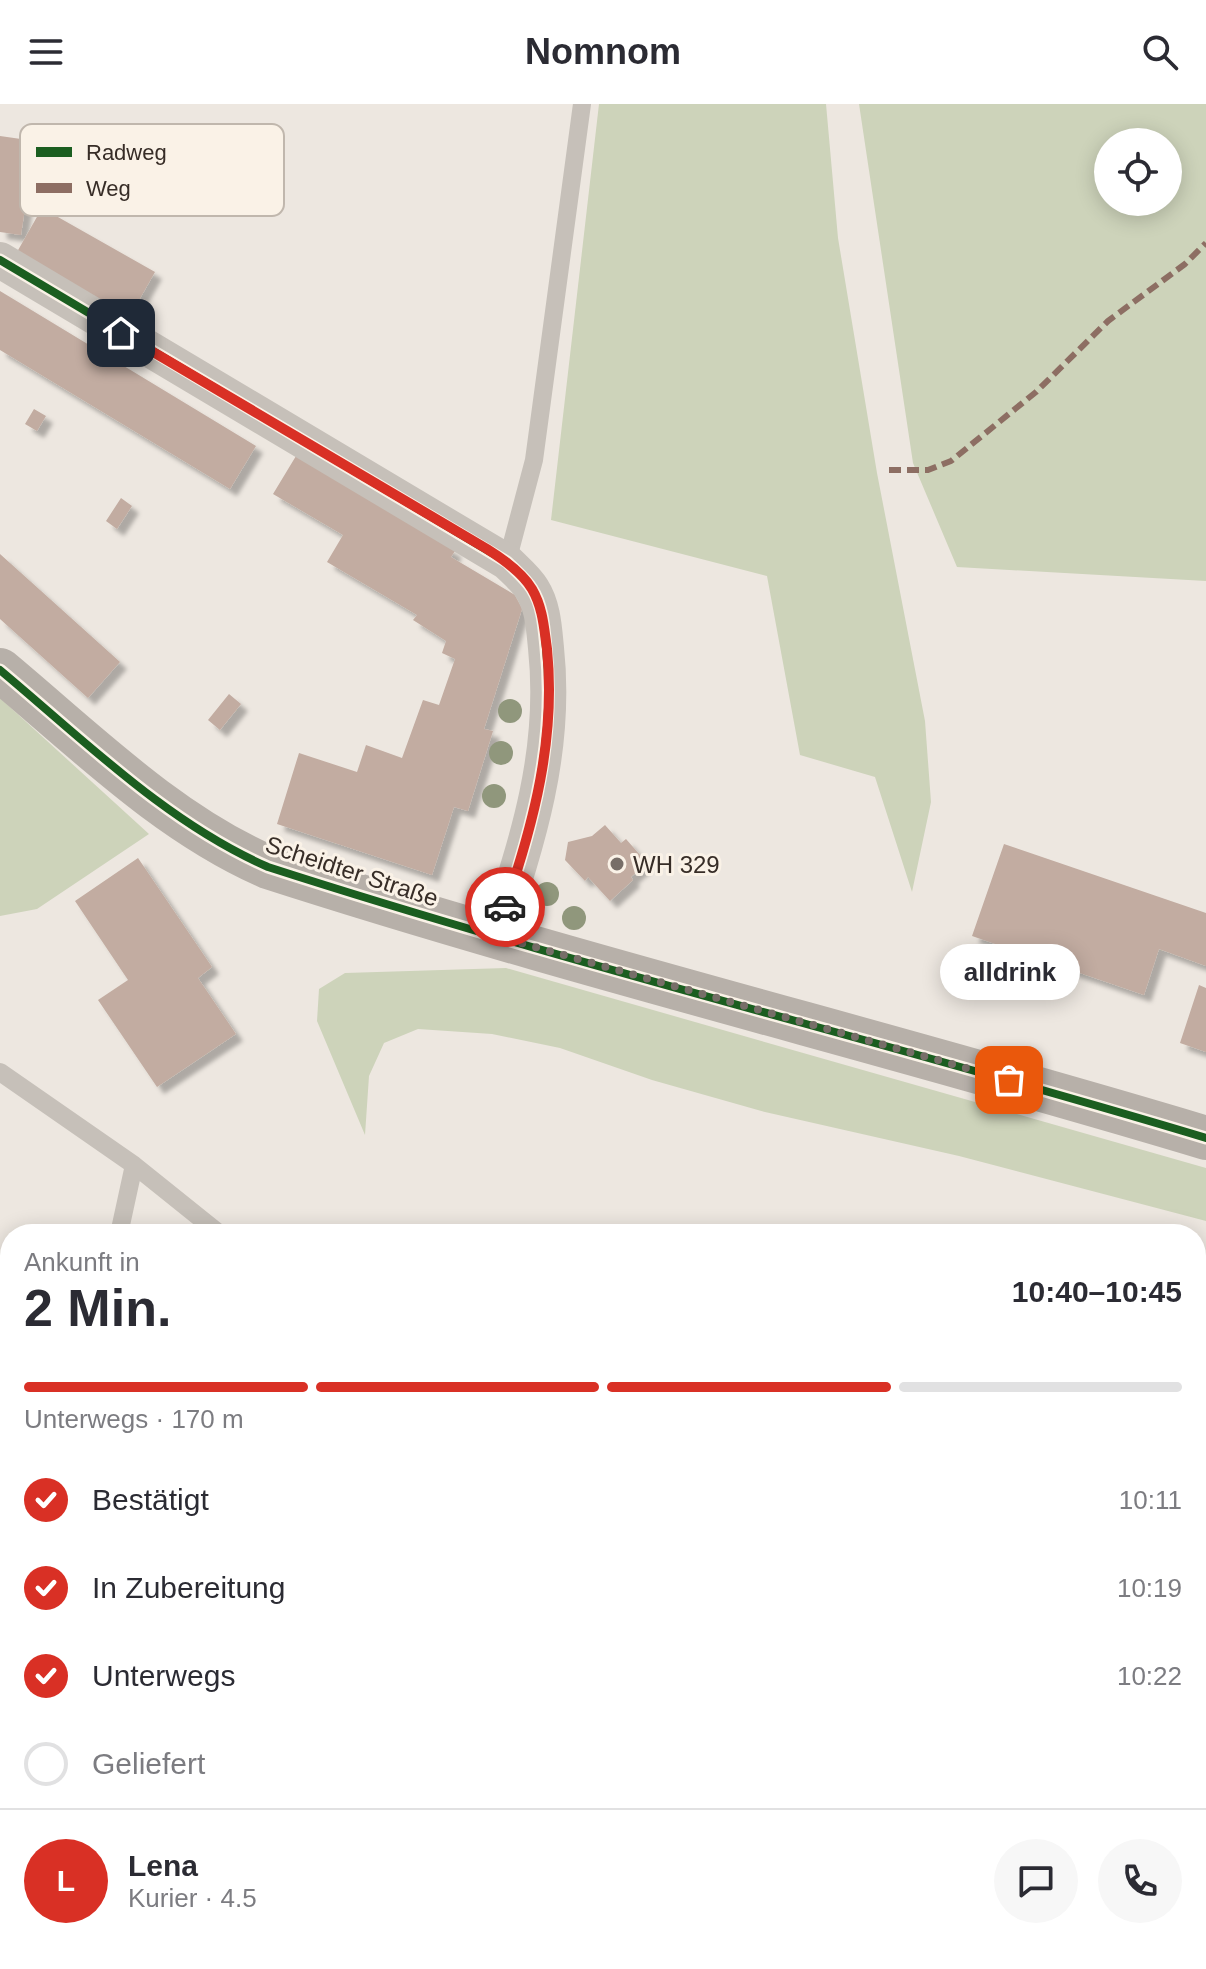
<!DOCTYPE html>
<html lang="de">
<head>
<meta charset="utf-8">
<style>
  :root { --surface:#fff; --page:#f7f7f7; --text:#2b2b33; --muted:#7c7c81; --line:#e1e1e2; --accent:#d93025 }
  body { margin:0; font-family:Helvetica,sans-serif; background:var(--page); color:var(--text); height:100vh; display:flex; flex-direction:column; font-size:30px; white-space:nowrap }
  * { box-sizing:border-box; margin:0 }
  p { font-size:26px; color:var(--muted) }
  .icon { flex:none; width:44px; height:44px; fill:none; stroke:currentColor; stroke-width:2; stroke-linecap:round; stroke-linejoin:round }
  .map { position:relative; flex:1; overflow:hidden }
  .details { position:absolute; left:0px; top:1120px; width:1206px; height:746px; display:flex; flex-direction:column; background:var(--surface); border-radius:32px 32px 0 0; box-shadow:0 4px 20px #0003 }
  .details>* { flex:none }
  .fabs { position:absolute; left:1094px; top:24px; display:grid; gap:16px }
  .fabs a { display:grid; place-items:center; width:88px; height:88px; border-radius:50%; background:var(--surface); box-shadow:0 4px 20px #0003; font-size:40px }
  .pin { position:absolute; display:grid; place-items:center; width:68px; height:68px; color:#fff; margin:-34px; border-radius:16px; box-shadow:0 4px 12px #0006 }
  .courier { position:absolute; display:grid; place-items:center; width:80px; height:80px; margin:-40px; border:6px solid #d93025; border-radius:50%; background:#fff; color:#222; box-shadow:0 2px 10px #0007 }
  .bubble { position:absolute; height:56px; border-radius:28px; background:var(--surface); box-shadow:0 4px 20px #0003; font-size:26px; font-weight:800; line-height:56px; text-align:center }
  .summary em { font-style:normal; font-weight:800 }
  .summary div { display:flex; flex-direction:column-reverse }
  .summary { display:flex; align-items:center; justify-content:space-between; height:136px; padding:0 24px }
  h1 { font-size:52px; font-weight:800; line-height:60px }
  .bar { display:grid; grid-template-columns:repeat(4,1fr); gap:12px 8px; align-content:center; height:96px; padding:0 24px }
  .bar i { height:10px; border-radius:6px; background:var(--line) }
  .bar .active { background:var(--accent) }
  .bar p { grid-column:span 4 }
  .line { display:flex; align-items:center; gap:20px; padding:0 24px; border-top:2px solid var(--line) }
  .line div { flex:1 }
  .round { display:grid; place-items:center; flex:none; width:84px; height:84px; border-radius:42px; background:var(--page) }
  ol { padding:0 24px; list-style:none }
  li { display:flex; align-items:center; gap:24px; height:88px }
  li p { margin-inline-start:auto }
  li .icon { padding:8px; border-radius:50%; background:var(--accent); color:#fff; stroke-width:4 }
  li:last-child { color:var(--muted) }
  li i { width:44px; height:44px; border:4px solid var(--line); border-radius:50% }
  header { display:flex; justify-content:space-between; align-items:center; height:104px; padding:0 24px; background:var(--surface); font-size:36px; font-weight:800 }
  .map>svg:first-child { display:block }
</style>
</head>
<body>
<header><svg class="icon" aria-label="menu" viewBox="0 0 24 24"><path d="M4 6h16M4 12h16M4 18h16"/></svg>Nomnom<svg class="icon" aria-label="search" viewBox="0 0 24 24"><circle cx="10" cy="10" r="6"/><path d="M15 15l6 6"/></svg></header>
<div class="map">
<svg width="1206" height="1865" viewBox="0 0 1206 1865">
  <defs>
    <filter id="shadow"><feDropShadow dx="7" dy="7" stdDeviation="2" flood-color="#0004"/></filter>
  </defs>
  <rect width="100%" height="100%" fill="#ede7e0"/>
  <path fill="#cdd3ba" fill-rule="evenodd" d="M599 0H826L838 134 877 369 925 617 931 698 912 788 875 673 800 651 767 472 551 416Z
    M859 0H1206V477L957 463 913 359ZM1168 38V98H1108V38Z
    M0 594 149 730 37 805 0 812Z
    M506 864 1206 1064V1117L959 1052 765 1008 652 976 560 944 492 930 418 925 384 939 369 972 365 1031 317 917 319 885 345 869Z
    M0 1337 10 1355V1543L0 1571Z
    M0 1641 10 1673V1837L0 1839Z"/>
  <path fill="#c2aca1" filter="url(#shadow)" d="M0 32 35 37 21 131 0 128Z
    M42 104 155 168 130 212 17 148Z
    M0 187 256 342 230 385 0 246Z
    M34 305 46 312 37 327 25 320Z
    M296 352 455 447 451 453 515 491 522 505 484 625 493 627 468 707 454 703 432 771 277 720 299 649 357 668 366 641 402 654 423 596 439 601 455 555 442 549 446 537 413 516 417 511 327 458 343 431 273 390Z
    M121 394 132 402 117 425 106 417Z
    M0 450 120 558 88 594 0 515Z
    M229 590 241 600 220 626 208 616Z
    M605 721 621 739 626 735 647 759 631 773 633 776 610 797 588 773 585 777 565 756 568 738 592 732Z
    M1004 740 1206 809V862L1159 845 1144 891 972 832Z
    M138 754 212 863 198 874 236 930 157 983 98 896 128 876 75 797Z
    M1199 881 1206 884V948L1180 939Z
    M470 1856H571L570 1865H468Z
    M883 1856H1168L1171 1865H886Z"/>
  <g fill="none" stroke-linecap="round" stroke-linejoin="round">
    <path stroke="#c6c0b9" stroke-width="18" d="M507 458 534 356 582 0
      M0 968 134 1061 220 1130
      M119 1130 134 1061
      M1196 1377 1206 1374
      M1196 1556 1206 1585
      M101 1856 104 1865
      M628 1856 630 1865
      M843 1856 847 1865"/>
    <path stroke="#c6c0b9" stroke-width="36" d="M0 156 507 458C515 466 526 475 532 485 543 502 544 524 546 544 557 647 528 736 496 832"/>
    <path stroke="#b7b0a9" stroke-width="44" d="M0 566C84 636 167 719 268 763 578 863 895 940 1206 1034"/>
    <path stroke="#8d6e63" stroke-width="6" stroke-dasharray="12 6" stroke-linecap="butt" d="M889 366H928L951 357 1036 288 1108 217 1185 160 1206 139"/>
    <g stroke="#faf2e7" stroke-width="13">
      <path id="cycleway" d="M0 156 507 458C515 466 526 475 532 485 543 502 544 524 546 544 557 647 528 736 496 832
        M0 566C84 636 167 719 268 763 578 863 895 940 1206 1034"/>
    </g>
    <use href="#cycleway" stroke="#1b5e20" stroke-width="8"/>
  </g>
  <g fill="#90977c">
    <circle cx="510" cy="607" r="12"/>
    <circle cx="501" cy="649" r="12"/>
    <circle cx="494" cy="692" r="12"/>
    <circle cx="547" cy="790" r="12"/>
    <circle cx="574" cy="814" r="12"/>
  </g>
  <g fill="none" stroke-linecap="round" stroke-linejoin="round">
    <path stroke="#776e68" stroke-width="8" stroke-dasharray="0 14.4" d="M505 803 496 832 1009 976"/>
    <path stroke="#d93025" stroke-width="10" d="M121 229 487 445C503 455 522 468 532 485 543 504 544 524 547 545 556 634 534 719 505 803"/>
  </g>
  <circle fill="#776e68" stroke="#faf2e7" stroke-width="3" cx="617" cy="760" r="8"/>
  <g text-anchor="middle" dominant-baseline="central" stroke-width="6" stroke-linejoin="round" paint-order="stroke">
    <g font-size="24" fill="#372d27" stroke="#faf2e7" text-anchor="start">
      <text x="633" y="760">WH 329</text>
    </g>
    <g font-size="24" fill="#372d27" stroke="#faf2e7">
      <text transform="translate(352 767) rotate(18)">Scheidter Straße</text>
    </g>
  </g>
  <rect x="20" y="20" width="264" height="92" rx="12" fill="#faf2e7" stroke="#c0b7ad" stroke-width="2"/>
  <rect x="36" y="43" width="36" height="10" fill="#1b5e20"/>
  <rect x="36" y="79" width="36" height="10" fill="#8d6e63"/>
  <g font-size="22" fill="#372d27">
    <text x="86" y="56">Radweg</text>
    <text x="86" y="92">Weg</text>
  </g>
</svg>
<div class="fabs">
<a><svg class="icon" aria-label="locate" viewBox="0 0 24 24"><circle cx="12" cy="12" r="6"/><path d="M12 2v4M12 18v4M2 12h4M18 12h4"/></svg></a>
</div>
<div class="pin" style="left:1009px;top:976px;background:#ea580c"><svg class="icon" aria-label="bag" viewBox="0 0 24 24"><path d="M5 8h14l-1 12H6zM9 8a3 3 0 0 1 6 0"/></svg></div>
<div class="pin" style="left:121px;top:229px;background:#1f2937"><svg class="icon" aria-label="home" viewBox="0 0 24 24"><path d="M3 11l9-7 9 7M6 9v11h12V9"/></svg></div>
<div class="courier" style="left:505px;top:803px"><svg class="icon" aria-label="car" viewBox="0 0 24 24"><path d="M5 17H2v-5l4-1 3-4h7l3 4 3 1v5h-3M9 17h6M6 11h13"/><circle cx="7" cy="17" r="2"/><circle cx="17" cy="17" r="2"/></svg></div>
<div class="bubble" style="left:940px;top:840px;width:140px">alldrink</div>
<section class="details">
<div class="summary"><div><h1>2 Min.</h1><p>Ankunft in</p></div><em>10:40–10:45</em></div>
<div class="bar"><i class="active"></i><i class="active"></i><i class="active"></i><i></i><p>Unterwegs · 170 m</p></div>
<ol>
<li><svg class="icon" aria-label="check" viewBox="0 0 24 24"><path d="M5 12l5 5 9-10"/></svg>Bestätigt<p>10:11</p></li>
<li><svg class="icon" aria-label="check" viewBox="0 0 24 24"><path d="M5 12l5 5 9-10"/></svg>In Zubereitung<p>10:19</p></li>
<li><svg class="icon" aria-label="check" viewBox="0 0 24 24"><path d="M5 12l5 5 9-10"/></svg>Unterwegs<p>10:22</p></li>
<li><i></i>Geliefert</li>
</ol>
<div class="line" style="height:144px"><b class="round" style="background:var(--accent);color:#fff">L</b><div><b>Lena</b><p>Kurier · 4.5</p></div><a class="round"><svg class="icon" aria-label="chat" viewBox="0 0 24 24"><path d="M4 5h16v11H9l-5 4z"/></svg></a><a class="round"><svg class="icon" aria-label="phone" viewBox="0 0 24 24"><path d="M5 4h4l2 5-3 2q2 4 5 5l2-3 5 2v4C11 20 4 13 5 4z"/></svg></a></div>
</section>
</div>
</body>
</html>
